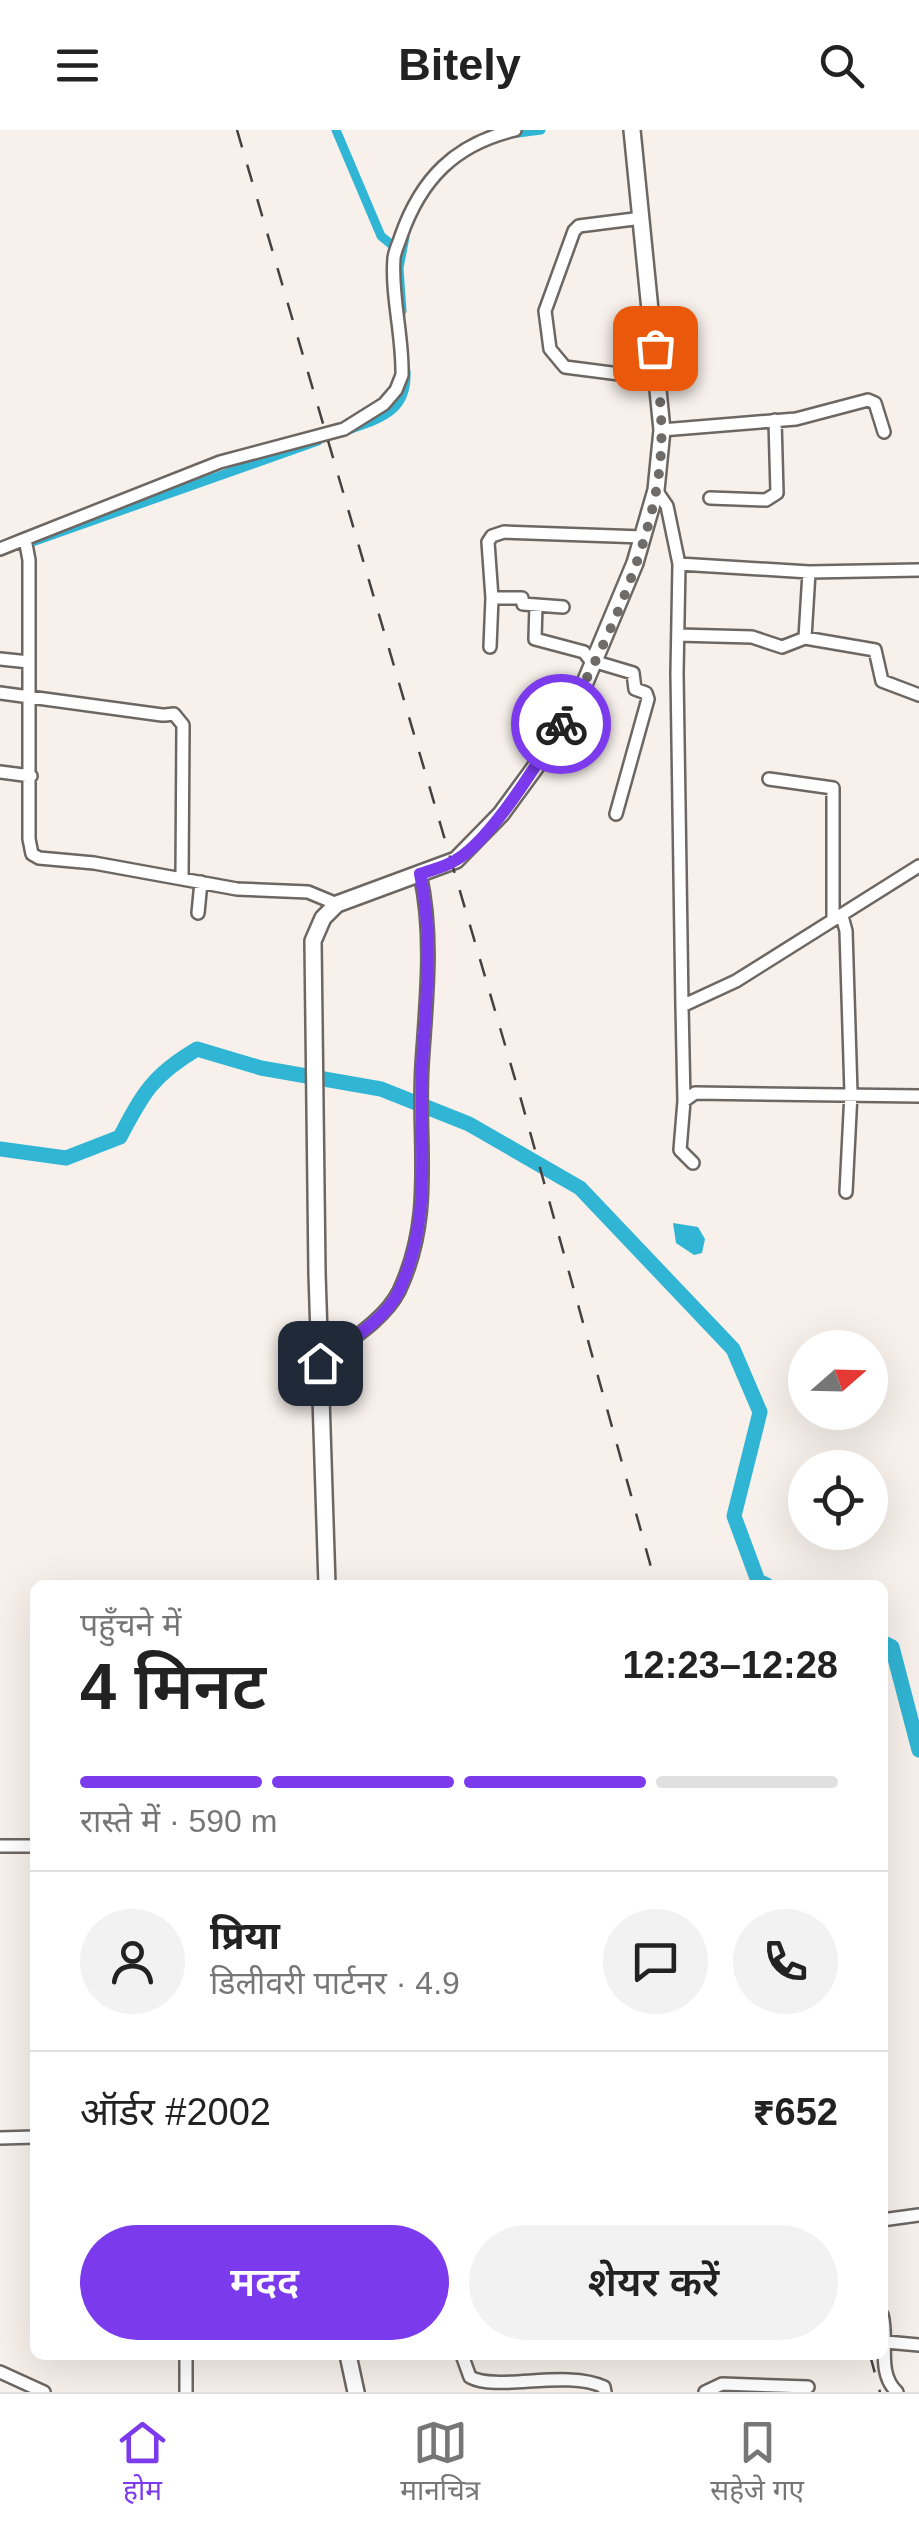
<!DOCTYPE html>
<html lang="hi">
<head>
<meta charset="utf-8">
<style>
  :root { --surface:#fff; --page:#f2f2f2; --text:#222; --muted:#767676; --line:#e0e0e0; --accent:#7c3aed }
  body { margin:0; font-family:Arial,"Noto Sans Devanagari",sans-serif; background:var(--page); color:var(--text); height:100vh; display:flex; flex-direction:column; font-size:38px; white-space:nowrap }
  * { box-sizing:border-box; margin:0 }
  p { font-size:32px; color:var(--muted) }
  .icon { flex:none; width:55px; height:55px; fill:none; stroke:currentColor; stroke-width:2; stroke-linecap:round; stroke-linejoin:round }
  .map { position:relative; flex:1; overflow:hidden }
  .details { position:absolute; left:30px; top:1450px; width:858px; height:780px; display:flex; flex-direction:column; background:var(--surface); border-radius:15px; box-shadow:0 10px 40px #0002 }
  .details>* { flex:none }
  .needle { width:65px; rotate:70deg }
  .tools { position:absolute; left:788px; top:1200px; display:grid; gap:20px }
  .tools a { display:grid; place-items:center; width:100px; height:100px; border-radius:50%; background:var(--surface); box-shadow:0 10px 40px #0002; font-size:50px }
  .pin { position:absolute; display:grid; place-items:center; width:85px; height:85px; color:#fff; margin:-42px; border-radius:20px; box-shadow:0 5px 15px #0006 }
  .courier { position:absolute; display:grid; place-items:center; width:100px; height:100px; margin:-50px; border:8px solid #7c3aed; border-radius:50%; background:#fff; color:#222; box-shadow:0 2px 12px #0007 }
  .summary em { font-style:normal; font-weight:600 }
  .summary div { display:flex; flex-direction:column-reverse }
  .summary { display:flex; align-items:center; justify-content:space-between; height:170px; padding:0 50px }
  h1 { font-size:65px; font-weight:600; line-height:75px }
  .bar { display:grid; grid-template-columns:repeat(4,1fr); gap:15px 10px; align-content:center; height:120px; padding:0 50px }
  .bar i { height:12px; border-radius:8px; background:var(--line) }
  .bar .on { background:var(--accent) }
  .bar p { grid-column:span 4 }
  .line { display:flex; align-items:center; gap:25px; padding:0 50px; border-top:2px solid var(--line) }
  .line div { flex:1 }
  .round { display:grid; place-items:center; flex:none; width:105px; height:105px; border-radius:52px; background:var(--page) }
  .action { display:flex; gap:20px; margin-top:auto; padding:20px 50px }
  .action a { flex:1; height:115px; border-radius:60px; background:var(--accent); color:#fff; font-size:40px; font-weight:600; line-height:115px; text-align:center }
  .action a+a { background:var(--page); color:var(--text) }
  header { display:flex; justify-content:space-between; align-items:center; height:130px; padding:0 50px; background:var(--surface); font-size:45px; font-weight:600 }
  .tabs { display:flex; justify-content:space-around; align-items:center; height:140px; border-top:2px solid var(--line); background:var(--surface); font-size:28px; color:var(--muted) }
  .tabs a { display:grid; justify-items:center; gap:5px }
  .tabs .on { color:var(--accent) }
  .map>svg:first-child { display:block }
</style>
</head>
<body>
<header><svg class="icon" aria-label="menu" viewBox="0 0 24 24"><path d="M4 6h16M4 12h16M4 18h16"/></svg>Bitely<svg class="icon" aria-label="search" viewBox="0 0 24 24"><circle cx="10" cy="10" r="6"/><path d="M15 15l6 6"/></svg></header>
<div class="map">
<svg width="919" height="2262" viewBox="0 0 919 2262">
  <rect width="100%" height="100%" fill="#f7f0eb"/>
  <path fill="#31b5d4" d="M673 1093 698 1097 705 1109 702 1123 694 1125 676 1113Z"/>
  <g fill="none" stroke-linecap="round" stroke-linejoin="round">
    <path stroke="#31b5d4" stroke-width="9" d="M336 0 381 106 398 120
      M510 4 541 0
      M402 181 399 138 405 107
      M351 299C383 288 408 280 406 241
      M21 416 318 311"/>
    <path stroke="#31b5d4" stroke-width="15" d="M0 1019 66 1028 120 1007C143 963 153 945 197 919L261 938 381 959 469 994 580 1058 733 1219 760 1282 734 1386 758 1451 767 1455
      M882 1512 892 1517 919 1620"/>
    <g stroke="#6d6763" stroke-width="16">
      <path id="minor" d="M642 88 579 96 574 101 545 181 550 219 565 237 658 249
        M662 300 796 289 868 270 875 273 884 302
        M656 360 667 376 679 434 677 543 682 876 736 851 919 736
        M710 368 766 370 777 363 775 290
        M25 409 220 332 344 299 384 274 396 260 402 245C403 206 391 166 394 128 395 120 399 113 401 106 421 49 455 14 515 0
        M0 419 25 409 29 430V709L32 724 39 728 94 733 237 759 308 762 337 774
        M679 434 809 442 919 440
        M809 442 805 508 875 520 882 551 919 565
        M492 468H522L523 474 563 477
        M536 475 535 509 584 522 594 535
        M678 505 752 507 782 517 805 508
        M490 517 492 468 488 412 492 406 504 402 643 407
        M0 529 29 532
        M596 532 633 543 635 559 646 563 648 569 616 684
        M0 563 162 585
        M165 585 174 584 183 595 182 749
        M0 642 31 646
        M769 649 833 658V789
        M198 783 201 752
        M842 786 846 801 851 963 846 1062
        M682 876 684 971 695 963 919 966
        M684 971 680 1020 693 1033
        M320 1233C345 1213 384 1191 399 1161 435 1085 417 1013 422 935 426 872 434 806 420 744
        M0 1716H35
        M0 2008 35 2007
        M882 2090 919 2085
        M882 2185C889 2210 876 2243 897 2262
        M886 2212 919 2215
        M462 2225 470 2247C497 2262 566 2239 604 2257L605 2262
        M0 2242 44 2262
        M186 2262V2225
        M705 2262 722 2254 808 2257"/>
    </g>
    <g stroke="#6d6763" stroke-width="20">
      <path id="highway" d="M327 1455 317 1143 313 811 323 788 337 774 456 730 501 684 539 632 581 562 635 433 656 360 662 300 632 0
        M348 2225 356 2262"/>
    </g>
    <use href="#minor" stroke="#fff" stroke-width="11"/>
    <use href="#highway" stroke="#fff" stroke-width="15"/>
    <path stroke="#454140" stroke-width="2.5" stroke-dasharray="18 18" stroke-linecap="butt" d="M237 0 520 966 656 1455
      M870 2225 880 2262"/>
  </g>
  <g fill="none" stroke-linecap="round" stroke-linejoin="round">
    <path stroke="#6f6b68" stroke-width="10" stroke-dasharray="0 18" d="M561 594C603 525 652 415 660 334 664 296 659 257 655 218"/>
    <path stroke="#7c3aed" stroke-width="12" d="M320 1233C345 1213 385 1191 399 1161 434 1086 418 1013 422 935 426 872 434 806 420 744 431 740 445 737 456 730 491 710 540 630 561 594"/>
  </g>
</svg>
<div class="tools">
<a><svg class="needle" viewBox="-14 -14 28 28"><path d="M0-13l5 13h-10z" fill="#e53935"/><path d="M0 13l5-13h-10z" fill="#767676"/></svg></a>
<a><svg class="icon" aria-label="locate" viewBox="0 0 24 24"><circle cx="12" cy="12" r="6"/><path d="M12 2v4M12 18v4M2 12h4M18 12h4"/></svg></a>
</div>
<div class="pin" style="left:655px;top:218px;background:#ea580c"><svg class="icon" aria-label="bag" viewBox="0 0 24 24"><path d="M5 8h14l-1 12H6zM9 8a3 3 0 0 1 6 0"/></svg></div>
<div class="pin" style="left:320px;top:1233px;background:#1f2937"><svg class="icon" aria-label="home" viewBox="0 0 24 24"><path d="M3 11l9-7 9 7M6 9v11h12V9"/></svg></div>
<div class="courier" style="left:561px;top:594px"><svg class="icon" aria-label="bike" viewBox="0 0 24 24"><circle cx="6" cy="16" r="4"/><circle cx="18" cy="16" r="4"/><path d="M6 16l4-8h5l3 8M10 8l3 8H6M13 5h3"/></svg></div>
<section class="details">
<div class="summary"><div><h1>4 मिनट</h1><p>पहुँचने में</p></div><em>12:23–12:28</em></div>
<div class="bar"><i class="on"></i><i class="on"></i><i class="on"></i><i></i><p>रास्ते में · 590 m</p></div>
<div class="line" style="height:180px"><a class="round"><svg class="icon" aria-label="person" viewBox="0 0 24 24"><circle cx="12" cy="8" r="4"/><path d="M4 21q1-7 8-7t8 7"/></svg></a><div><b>प्रिया</b><p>डिलीवरी पार्टनर · 4.9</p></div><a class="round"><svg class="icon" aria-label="chat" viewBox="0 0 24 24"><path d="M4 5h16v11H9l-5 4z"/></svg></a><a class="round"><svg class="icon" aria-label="phone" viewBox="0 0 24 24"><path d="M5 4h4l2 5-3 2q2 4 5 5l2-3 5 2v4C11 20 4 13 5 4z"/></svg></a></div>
<div class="line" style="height:130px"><div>ऑर्डर #2002</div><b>₹652</b></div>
<div class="action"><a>मदद</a><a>शेयर करें</a></div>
</section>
</div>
<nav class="tabs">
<a class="on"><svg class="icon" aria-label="home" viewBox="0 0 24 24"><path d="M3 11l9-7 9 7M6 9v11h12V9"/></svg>होम</a>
<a><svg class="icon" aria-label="map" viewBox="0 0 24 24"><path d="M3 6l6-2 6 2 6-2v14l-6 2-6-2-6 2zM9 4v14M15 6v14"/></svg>मानचित्र</a>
<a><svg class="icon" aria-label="saved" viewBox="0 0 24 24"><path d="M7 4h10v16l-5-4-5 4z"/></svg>सहेजे गए</a>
</nav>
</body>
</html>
